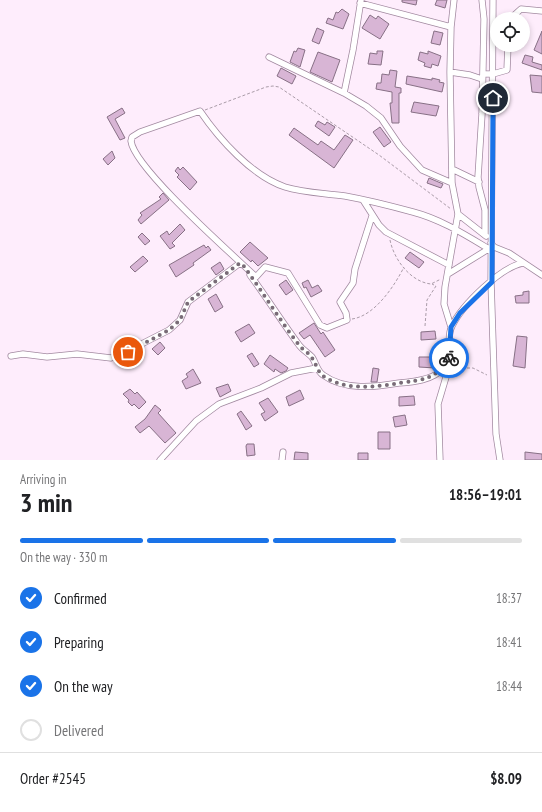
<!DOCTYPE html>
<html lang="en">
<head>
<meta charset="utf-8">
<style>
  :root { --surface:#fff; --page:#f6f6f6; --text:#202124; --muted:#757577; --line:#e0e0e0; --accent:#1a73e8 }
  body { margin:0; font-family:"PT Sans Narrow",sans-serif; background:var(--page); color:var(--text); height:100vh; display:flex; flex-direction:column; font-size:15px; white-space:nowrap }
  * { box-sizing:border-box; margin:0 }
  p { font-size:13px; color:var(--muted) }
  .icon { flex:none; width:22px; height:22px; fill:none; stroke:currentColor; stroke-width:2; stroke-linecap:round; stroke-linejoin:round }
  .map { position:relative; height:460px; overflow:hidden }
  .sheet { display:flex; flex-direction:column; background:var(--surface); flex:1 }
  .sheet>* { flex:none }
  .controls { position:absolute; left:490px; top:12px; display:grid; gap:8px }
  .controls a { display:grid; place-items:center; width:40px; height:40px; border-radius:50%; background:var(--surface); box-shadow:0 2px 6px #0003; font-size:20px }
  .pin { position:absolute; display:grid; place-items:center; width:34px; height:34px; color:#fff; margin:-17px; border:2px solid #fff; border-radius:50%; box-shadow:0 1px 4px #0007 }
  .courier { position:absolute; display:grid; place-items:center; width:40px; height:40px; margin:-20px; border:3px solid #1a73e8; border-radius:50%; background:#fff; color:#222; box-shadow:0 1px 5px #0007 }
  .head em { font-style:normal; font-weight:700 }
  .head div { display:flex; flex-direction:column-reverse }
  .head { display:flex; align-items:center; justify-content:space-between; height:68px; padding:0 20px }
  h1 { font-size:26px; font-weight:700; line-height:30px }
  .bar { display:grid; grid-template-columns:repeat(4,1fr); gap:6px 4px; align-content:center; height:48px; padding:0 20px }
  .bar i { height:5px; border-radius:3px; background:var(--line) }
  .bar .on { background:var(--accent) }
  .bar p { grid-column:span 4 }
  .line { display:flex; align-items:center; gap:10px; padding:0 20px; border-top:1px solid var(--line) }
  .line div { flex:1 }
  ol { padding:0 20px; list-style:none }
  li { display:flex; align-items:center; gap:12px; height:44px }
  li p { margin-inline-start:auto }
  li .icon { padding:4px; border-radius:50%; background:var(--accent); color:#fff; stroke-width:4 }
  li:last-child { color:var(--muted) }
  li i { width:22px; height:22px; border:2px solid var(--line); border-radius:50% }
  .map>svg:first-child { display:block }
</style>
</head>
<body>
<div class="map">
<svg width="542" height="460" viewBox="0 0 542 460">
  <rect width="100%" height="100%" fill="#feedfc"/>
  <path fill="#d8b5d5" stroke="#877085" d="M402 0H417L416 5 402 2Z
    M437 0H447L445 8 435 5Z
    M342 9 349 14 343 29 326 23 328 18 333 20 336 12 338 13Z
    M370 15 376 19 378 16 389 24 380 39 362 28Z
    M317 28 324 31 319 44 312 41Z
    M434 31 443 33 440 45 431 43Z
    M542 31V54L534 50Z
    M298 48 305 50 300 67 290 62 294 51 296 52Z
    M377 51H383L381 65 368 64 370 53 377 54Z
    M428 51 441 56 438 66 432 64 431 68 424 66 425 63 418 60 420 52 428 54Z
    M318 52 340 60 332 82 310 72Z
    M525 55 533 57 532 62 542 65V70L522 63Z
    M281 68 296 76 292 84 277 76Z
    M390 70 397 71 395 87 401 88V93H399V123H392L390 103H392V92L376 89 377 83H381L382 74 389 75Z
    M530 75 542 76V93L532 92Z
    M407 76 432 80V78L440 80 439 82 444 83 442 92 406 84Z
    M414 102 439 106 436 116 411 112Z
    M122 108 125 113 115 119 125 138 120 140 107 117Z
    M318 121 325 125 327 122 335 127 329 136 315 126Z
    M380 127 391 142 384 147 373 132Z
    M294 128 318 145 321 141 334 150 345 135 353 140 334 168 289 135Z
    M112 151 115 158 108 165 103 159Z
    M178 167 180 170 183 167 197 182 190 190 177 177 179 175 175 171Z
    M429 178 443 184 441 188 427 183Z
    M163 193 169 200 141 224 138 220 142 215 140 213 161 199 159 197Z
    M180 224 185 230 172 243 175 246 170 249 160 236 167 231 169 235Z
    M142 233 150 241 145 245 138 237Z
    M250 242 268 258 258 266 252 260 251 262 240 252Z
    M204 245 206 248 208 246 211 250 193 263 194 265 176 277 169 265Z
    M410 252 424 262 419 268 405 258Z
    M143 256 148 261 135 272 130 267Z
    M220 262 224 269 216 275 211 268Z
    M286 280 293 290 286 295 279 285Z
    M308 280 312 288 318 285 322 291 311 297 306 287 304 288 302 283Z
    M529 291V303H516L515 296 523 295V292Z
    M216 294 223 307 215 312 208 299Z
    M314 323 321 334 323 332 335 350 325 357 310 335 304 339 299 333Z
    M249 324 255 333 241 342 235 332Z
    M435 331 436 339 421 340V332Z
    M517 336 527 337 525 368 513 366Z
    M160 342 165 348 158 355 152 349Z
    M252 353 259 364 254 367 247 356Z
    M270 355 288 368 286 371 281 373 275 369 274 372 264 364Z
    M419 357H436L435 368 419 367Z
    M373 368 379 369 377 382H371Z
    M193 369 201 383 186 389 182 381 188 377 186 374Z
    M228 384 231 391 220 397 216 388Z
    M130 389 135 394 137 392 146 402 139 409 134 404 132 406 128 402 129 400 123 394Z
    M300 390 304 399 289 406 286 397Z
    M414 396 415 405 399 406V397Z
    M268 398 278 412 265 421 261 414 265 412 259 403Z
    M155 405 161 410 158 413 176 433 165 443 149 426 140 433 135 427 145 419Z
    M241 411 252 426 246 430 237 414Z
    M405 415 407 425 395 427 393 417Z
    M378 432H390V449H378Z
    M247 444H254L255 455 247 456 246 446Z
    M295 452 308 453V460H294Z
    M525 452 542 454V460H525Z
    M358 453H368V460H358Z"/>
  <g fill="none" stroke-linecap="round" stroke-linejoin="round">
    <g stroke="#a289a0" stroke-width="7">
      <path id="minor" d="M482 0 484 19 482 114 478 177 479 187 485 210V235
        M493 0 491 282 496 434 500 460
        M360 3 451 27
        M510 19 521 9 542 11
        M269 57 344 93 366 106 381 118 400 146 422 170 452 183
        M450 72 451 27 454 0
        M483 74H493L507 70 508 45
        M344 93 353 50 361 0
        M452 169 479 182
        M363 200 379 225 386 232 449 265
        M458 214 486 236
        M372 216 355 269 353 283 340 302 346 313 347 320 327 328 320 325 288 273 265 267 256 277C232 254 134 168 131 141L132 137 140 132 200 111C219 139 252 176 285 187 304 193 325 193 345 196 367 200 391 206 413 212 440 219 464 234 489 249
        M491 243 494 247 509 253 542 275
        M448 274 490 248
        M250 275C267 298 282 322 299 345 303 350 308 353 312 357 316 363 317 371 323 375 345 391 375 387 399 383 412 382 434 380 442 369 455 351 445 339 452 326 462 305 501 267 523 263
        M451 327 444 304 445 287 458 214 452 183 450 72 470 75 482 79
        M11 356 23 354 47 357 77 354 111 358 120 355 169 330 180 320 188 302 240 263
        M160 460 196 421 219 404 261 388 291 373 317 368
        M282 460 283 452
        M440 460 438 404 449 367V359"/>
    </g>
    <path stroke="#aa9ca8" stroke-width="1" stroke-dasharray="3 2" stroke-linecap="butt" d="M205 110 266 87 273 86 279 87 379 155 451 209
      M390 240C394 260 411 282 431 284L441 279
      M352 319C375 316 395 285 404 267
      M425 326 427 300 436 286 432 284
      M454 362 462 368H473L487 375"/>
    <use href="#minor" stroke="#fff" stroke-width="5.5"/>
  </g>
  <g fill="none" stroke-linecap="round" stroke-linejoin="round">
    <path stroke="#796c77" stroke-width="4" stroke-dasharray="0 7.2" d="M128 352 169 330 180 320 188 302 240 263 243 265C262 291 279 319 299 345 303 350 309 353 312 358 316 363 317 371 323 376 345 391 375 387 400 383 422 380 437 379 449 358"/>
    <path stroke="#1a73e8" stroke-width="5" d="M449 358 451 327 460 313 492 282 493 98"/>
  </g>
</svg>
<div class="controls">
<a><svg class="icon" aria-label="locate" viewBox="0 0 24 24"><circle cx="12" cy="12" r="6"/><path d="M12 2v4M12 18v4M2 12h4M18 12h4"/></svg></a>
</div>
<div class="pin" style="left:128px;top:352px;background:#ea580c"><svg class="icon" aria-label="bag" viewBox="0 0 24 24"><path d="M5 8h14l-1 12H6zM9 8a3 3 0 0 1 6 0"/></svg></div>
<div class="pin" style="left:493px;top:98px;background:#1f2937"><svg class="icon" aria-label="home" viewBox="0 0 24 24"><path d="M3 11l9-7 9 7M6 9v11h12V9"/></svg></div>
<div class="courier" style="left:449px;top:358px"><svg class="icon" aria-label="bike" viewBox="0 0 24 24"><circle cx="6" cy="16" r="4"/><circle cx="18" cy="16" r="4"/><path d="M6 16l4-8h5l3 8M10 8l3 8H6M13 5h3"/></svg></div>
</div>
<section class="sheet">
<div class="head"><div><h1>3 min</h1><p>Arriving in</p></div><em>18:56–19:01</em></div>
<div class="bar"><i class="on"></i><i class="on"></i><i class="on"></i><i></i><p>On the way · 330 m</p></div>
<ol>
<li><svg class="icon" aria-label="check" viewBox="0 0 24 24"><path d="M5 12l5 5 9-10"/></svg>Confirmed<p>18:37</p></li>
<li><svg class="icon" aria-label="check" viewBox="0 0 24 24"><path d="M5 12l5 5 9-10"/></svg>Preparing<p>18:41</p></li>
<li><svg class="icon" aria-label="check" viewBox="0 0 24 24"><path d="M5 12l5 5 9-10"/></svg>On the way<p>18:44</p></li>
<li><i></i>Delivered</li>
</ol>
<div class="line" style="height:52px"><div>Order #2545</div><b>$8.09</b></div>
</section>
</body>
</html>
